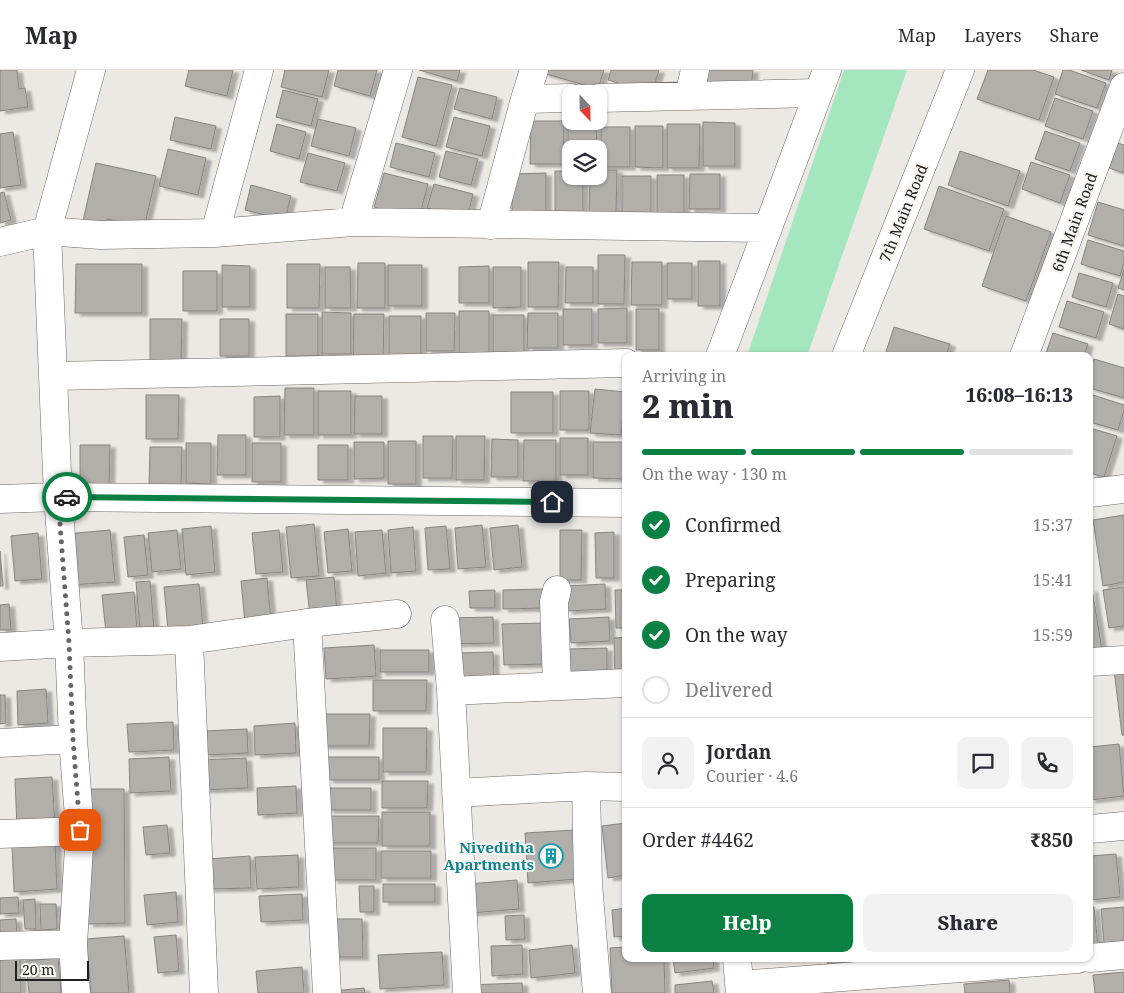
<!DOCTYPE html>
<html lang="en">
<head>
<meta charset="utf-8">
<style>
  :root { --surface:#fff; --page:#f2f2f3; --text:#2b2b33; --muted:#7c7c81; --line:#e1e1e2; --accent:#0b8043 }
  body { margin:0; font-family:"Noto Serif",serif; background:var(--page); color:var(--text); height:100vh; display:flex; flex-direction:column; font-size:19px; white-space:nowrap }
  * { box-sizing:border-box; margin:0 }
  p { font-size:16px; color:var(--muted) }
  .icon { flex:none; width:28px; height:28px; fill:none; stroke:currentColor; stroke-width:2; stroke-linecap:round; stroke-linejoin:round }
  .map { position:relative; flex:1; overflow:hidden }
  .panel { position:absolute; left:622px; top:282px; width:471px; height:610px; display:flex; flex-direction:column; background:var(--surface); border-radius:10px; box-shadow:0 1px 4px #0004 }
  .panel>* { flex:none }
  .needle { width:32px; rotate:158deg }
  .buttons { position:absolute; left:562px; top:15px; display:grid; gap:10px }
  .buttons a { display:grid; place-items:center; width:45px; height:45px; border-radius:10px; background:var(--surface); box-shadow:0 1px 4px #0004; font-size:25px }
  .scale { position:absolute; left:15px; bottom:12px; width:74px; box-sizing:border-box; padding-left:5px; border:2px solid #21201f; border-top:0; font-size:14px; line-height:18px; white-space:nowrap; color:#21201f; -webkit-text-stroke:4px #f9f5f1; paint-order:stroke }
  .pin { position:absolute; display:grid; place-items:center; width:42px; height:42px; color:#fff; margin:-21px; border-radius:10px; box-shadow:0 2px 8px #0006 }
  .courier { position:absolute; display:grid; place-items:center; width:50px; height:50px; margin:-25px; border:4px solid #0b8043; border-radius:50%; background:#fff; color:#222; box-shadow:0 1px 6px #0007 }
  .headline em { font-style:normal; font-weight:800 }
  .headline div { display:flex; flex-direction:column-reverse }
  .headline { display:flex; align-items:center; justify-content:space-between; height:85px; padding:0 20px }
  h1 { font-size:32px; font-weight:800; line-height:38px }
  .bar { display:grid; grid-template-columns:repeat(4,1fr); gap:8px 5px; align-content:center; height:60px; padding:0 20px }
  .bar i { height:6px; border-radius:4px; background:var(--line) }
  .bar .selected { background:var(--accent) }
  .bar p { grid-column:span 4 }
  .line { display:flex; align-items:center; gap:12px; padding:0 20px; border-top:1px solid var(--line) }
  .line div { flex:1 }
  .round { display:grid; place-items:center; flex:none; width:52px; height:52px; border-radius:10px; background:var(--page) }
  ol { padding:0 20px; list-style:none }
  li { display:flex; align-items:center; gap:15px; height:55px }
  li p { margin-inline-start:auto }
  li .icon { padding:5px; border-radius:50%; background:var(--accent); color:#fff; stroke-width:4 }
  li:last-child { color:var(--muted) }
  li i { width:28px; height:28px; border:2px solid var(--line); border-radius:50% }
  .button { display:flex; gap:10px; margin-top:auto; padding:10px 20px }
  .button a { flex:1; height:58px; border-radius:10px; background:var(--accent); color:#fff; font-size:20px; font-weight:800; line-height:58px; text-align:center }
  .button a+a { background:var(--page); color:var(--text) }
  header { display:flex; align-items:center; gap:30px; box-sizing:border-box; height:70px; padding:0 25px; background:var(--surface); border-bottom:1px solid var(--line) }
  header strong { font-size:24px }
  nav { display:flex; gap:28px; margin-inline-start:auto; font-size:18px }
  .map>svg:first-child { display:block }
</style>
</head>
<body>
<header>
<strong>Map</strong>
<nav><a>Map</a><a>Layers</a><a>Share</a></nav>
</header>
<div class="map">
<svg width="1124" height="923" viewBox="0 0 1124 923">
  <defs>
    <filter id="shadow"><feDropShadow dx="5.5" dy="3" stdDeviation="1" flood-color="#0004"/></filter>
  </defs>
  <rect width="100%" height="100%" fill="#ece8e4"/>
  <path fill="#a4e7bf" d="M844 0H907L807 286H747Z"/>
  <path fill="#b2aeaa" stroke="#888481" filter="url(#shadow)" d="M0 0H17L19 19 25 18 28 37 0 41Z
    M189 0H233L227 26 185 16Z
    M285 0H329L322 27 281 17Z
    M338 0H377L370 26 334 16Z
    M419 0H460L457 11Z
    M544 0H604L598 19 543 3Z
    M611 0H659L652 23 608 10Z
    M705 0H753L751 18 703 13Z
    M988 0H1033L1054 7 1039 50 977 29Z
    M1063 0H1069L1106 13 1097 38 1055 24Z
    M1081 0H1112L1109 10Z
    M418 7 452 15 436 76 402 67Z
    M460 18 497 27 492 49 454 39Z
    M283 20 318 29 311 56 276 47Z
    M1055 28 1093 41 1083 69 1045 56Z
    M175 47 216 56 211 79 170 70Z
    M454 47 490 56 482 86 446 77Z
    M318 49 356 58 349 86 311 76Z
    M531 51H564L563 94H530Z
    M703 52 735 53V96H703Z
    M277 54 306 62 299 89 270 81Z
    M568 54H597L596 79H571V93H568Z
    M667 54H700L699 98H667Z
    M635 56H663V98L635 97Z
    M601 57H630V97H601Z
    M1045 61 1080 73 1070 101 1035 89Z
    M13 62 21 115 0 118V64Z
    M396 73 435 83 429 107 390 97Z
    M1118 73 1124 75V103L1109 98Z
    M168 79 206 88 198 125 159 116Z
    M446 81 478 89 471 115 439 107Z
    M960 81 1020 101 1008 136 948 115Z
    M308 83 345 93 337 121 300 112Z
    M1031 92 1070 105 1060 133 1022 119Z
    M96 93 156 106 144 158 107 149 105 157 83 151Z
    M599 100H617L616 145H589L590 106H599Z
    M555 101H571V106H583V145H555Z
    M384 103 428 114 419 149 374 137Z
    M546 103V148H512V104Z
    M690 104H720V139H689Z
    M657 105H684V146H657Z
    M622 106H651V144L622 143Z
    M434 114 473 124 467 149 427 138Z
    M251 115 291 126 285 150 245 140Z
    M939 116 1004 139 989 181 924 159Z
    M4 122 11 150 0 153V123Z
    M1098 132 1124 140V176L1088 165Z
    M1006 146 1051 162 1026 231 982 216Z
    M1088 170 1124 181V192L1120 206 1081 194Z
    M598 185H625L624 234H598Z
    M698 191H720V236H698Z
    M528 192H559L558 237H528Z
    M632 192H662V235H631Z
    M358 193H385V238H357Z
    M667 193H692V229H667Z
    M76 194H142V243H75Z
    M287 194H320L319 238H287Z
    M222 195 250 196V237H222Z
    M388 195H422V236H388Z
    M489 196V233H459V197Z
    M325 197H350L351 238H325Z
    M493 197H521V237L493 238Z
    M566 197H593V233H565Z
    M1124 200V220L1118 218Z
    M183 201H217V241H183Z
    M1079 203 1113 213 1106 237 1072 227Z
    M1118 224 1124 226V259L1109 254Z
    M1067 231 1104 242 1096 268 1059 257Z
    M627 238V273H598V239Z
    M563 239H592V275H563Z
    M636 239H659V280H636Z
    M459 241H489V287H459Z
    M322 242 351 243V284H322Z
    M426 243H455L454 281H426Z
    M528 243H558V278H527Z
    M286 244H318V286H286Z
    M354 244H384L383 291H353Z
    M493 245H524V289L493 290Z
    M389 246H421V285H389Z
    M150 249H182L181 291H150Z
    M220 249H249V286H220Z
    M894 257 950 274 946 286 885 285Z
    M1053 263 1088 274 1084 286H1045Z
    M1094 289 1124 298V328L1090 318V302Z
    M285 318H314V365H284Z
    M595 319 625 322 621 365 590 363Z
    M318 321H351V365H318Z
    M560 321H589V360H560Z
    M511 322H553V363H511Z
    M1090 324 1124 335V341L1118 360 1090 352Z
    M146 325H179L178 369H146Z
    M280 326V367H254V327Z
    M355 326H382V364H354Z
    M1090 358 1117 366 1104 407 1090 403Z
    M218 365H246V405H217Z
    M423 366H453L452 408H423Z
    M456 366H485L484 410H456Z
    M560 368H588V405H560Z
    M492 369 518 370V407H491Z
    M524 370H556V411H523Z
    M388 371H416V414H388Z
    M354 372H384V408L354 409Z
    M593 372H624V409L593 408Z
    M186 373H211V414L186 413Z
    M252 373H281V412H252Z
    M80 375H110L109 418H80Z
    M318 375H348V410H318Z
    M150 377H182L181 415H149Z
    M1124 445V512L1103 516 1093 450Z
    M314 454 319 506 291 508 286 457Z
    M482 455 486 497 458 499 455 458Z
    M518 455 522 497 494 500 490 458Z
    M211 456 215 502 186 505 182 459Z
    M446 456 450 499 428 500 425 458Z
    M413 457 416 501 391 503 388 460Z
    M348 459 352 501 328 503 324 462Z
    M110 460 115 512 70 515 66 464Z
    M177 460 181 499 152 502 148 463Z
    M279 460 283 502 256 504 252 463Z
    M382 460 386 503 358 506 355 462Z
    M560 460H582L581 510H560Z
    M614 462V508H596L595 463Z
    M38 463 42 509 15 511 11 466Z
    M144 465 148 505 128 507 124 467Z
    M0 481 3 516H0Z
    M334 507 337 542 310 545 306 510Z
    M267 508 271 551 245 553 241 511Z
    M150 511 154 558 140 559 136 512Z
    M199 514 203 557 168 560 164 517Z
    M605 514 606 539 567 541 566 516Z
    M1124 517V556L1109 558 1103 520Z
    M543 519V538L503 539V520Z
    M1090 519H1092L1102 580 1090 582Z
    M495 520V538H470L469 521Z
    M615 520H626V558H616Z
    M134 522 137 560 106 563 102 525Z
    M9 534 11 560H0V535Z
    M493 547 494 573 448 574V548Z
    M609 547 610 571 571 573 569 549Z
    M544 553 545 594 504 595 502 554Z
    M626 567V606L615 607 614 568Z
    M374 575 376 606 326 609 324 578Z
    M607 578V607L567 608V579Z
    M380 580H429V602H380Z
    M493 582 494 609 456 610 455 583Z
    M1124 599V665H1122L1114 600Z
    M373 610H427L426 641H373Z
    M46 619 48 653 18 655 17 621Z
    M0 625H5L6 653 0 654Z
    M320 644H370L369 676H320Z
    M173 652 174 680 129 682 127 654Z
    M295 653 296 683 255 685 254 656Z
    M383 658H427L426 702H383Z
    M247 659 248 683 204 685 203 661Z
    M1119 674 1124 726 1090 730V677Z
    M169 687 171 721 130 723 129 689Z
    M328 687H379V710H328Z
    M246 688 248 718 202 720 201 690Z
    M52 707 55 757 17 759 15 709Z
    M382 711H428L427 738H382Z
    M296 716 297 743 258 745 257 718Z
    M328 718H371V740H328Z
    M86 719H124L125 853 88 854Z
    M382 742H430V776H382Z
    M327 746H379L378 773H327Z
    M626 753V805L608 808 602 756Z
    M167 755 170 783 146 785 143 757Z
    M574 760 577 809 528 813 525 763Z
    M55 772 57 819 14 822 12 774Z
    M332 778H376V810H332Z
    M381 781H431V808H381Z
    M1116 784 1120 827 1090 830V786Z
    M298 785 299 817 257 819 255 787Z
    M250 786 251 818 208 819 207 789Z
    M517 810 519 839 470 843 468 814Z
    M383 814H435V832H383Z
    M359 816H374V842H360Z
    M176 822 178 852 147 855 144 825Z
    M302 824 303 850 261 852 259 826Z
    M18 827 19 843 0 844V828Z
    M35 829 36 859H25L23 830Z
    M40 834H56L57 859 41 860Z
    M1090 837H1094L1098 877 1090 878Z
    M1124 837V871L1104 873 1101 839Z
    M626 838V866L614 867 612 840Z
    M524 845 525 869 506 870 505 846Z
    M16 849 17 867 0 868V850Z
    M332 849H362L363 887H332Z
    M176 865 179 901 158 903 154 867Z
    M124 866 129 923H91L86 869Z
    M522 875 523 904 492 906 491 876Z
    M572 875 575 903 531 908 529 880Z
    M626 877V889H664L665 923H612L610 878Z
    M442 882 444 915 380 919 378 885Z
    M20 886 21 923H0V887Z
    M58 888 61 923H29L26 891Z
    M673 889H713L714 898 675 903Z
    M827 889H855L856 894 829 899Z
    M858 889H887V891L859 894Z
    M302 897 304 923H258L256 901Z
    M1124 902V923H1095L1093 905Z
    M1009 910 1010 923H965L964 914Z
    M712 911 714 923H675V915Z
    M522 913 523 923H467V915Z
    M364 918 365 923H333V921Z"/>
  <g fill="none" stroke-linecap="round" stroke-linejoin="round">
    <g stroke="#6c6965" stroke-width="29">
      <path id="minor" d="M534 0 525 29 571 28
        M689 26 695 0
        M599 28 818 23
        M353 152 398 0
        M491 155 525 29
        M215 163 353 152 768 158
        M0 172 47 161 91 0
        M720 286 827 0
        M846 286 960 0
        M1024 286 1124 17
        M54 306 626 293
        M1090 423 1124 419
        M0 429 58 427 626 433
        M557 520 554 532 557 616
        M445 550 451 621
        M307 553 397 544
        M189 570 204 923
        M0 577 69 573 189 570 307 553 327 923
        M1090 592 1124 590
        M0 673 73 669
        M456 723 586 716
        M1090 759 1124 756
        M0 764 80 761
        M0 876 73 874
        M1090 888 1124 885
        M737 889 740 923
        M739 915 1078 889
        M76 923 73 874 80 761 73 669 69 573 58 427 47 161 100 165 215 163 259 0
        M467 923 451 621 626 613
        M597 923 588 813 586 716 626 717"/>
    </g>
    <use href="#minor" stroke="#fff" stroke-width="28"/>
  </g>
  <g fill="none" stroke-linecap="round" stroke-linejoin="round">
    <path stroke="#686664" stroke-width="5" stroke-dasharray="0 9" d="M67 427H58L69 573 73 669 80 760"/>
    <path stroke="#0b8043" stroke-width="6" d="M67 427 552 432"/>
  </g>
  <defs>
    <g id="building-ring" transform="scale(1.25)"><circle r="9.5" fill="#f9f5f1" stroke="#0f9aa8" stroke-width="1.5"/><path d="M-4-6H4V6H1V3H-1V6H-4ZM-2.5-4.3h1.7v1.8h-1.7ZM.8-4.3h1.7v1.8H.8ZM-2.5-1h1.7V.8h-1.7ZM.8-1h1.7V.8H.8Z" fill="#0f9aa8"/></g>
  </defs>
  <g fill-rule="evenodd">
    <use href="#building-ring" x="551" y="786"/>
  </g>
  <g text-anchor="middle" dominant-baseline="central" stroke-width="4" stroke-linejoin="round" paint-order="stroke">
    <g font-size="15" fill="#21201f" stroke="#f9f5f1">
      <text transform="translate(903 143) rotate(-68)">7th Main Road</text>
      <text transform="translate(1074 152) rotate(-70)">6th Main Road</text>
    </g>
    <g font-size="15" font-weight="bold" fill="#0d838f" stroke="#f9f5f1" text-anchor="end">
      <text x="534" y="777">Niveditha<tspan x="534" dy="17">Apartments</tspan></text>
    </g>
  </g>
</svg>
<div class="buttons">
<a><svg class="needle" viewBox="-14 -14 28 28"><path d="M0-13l5 13h-10z" fill="#e53935"/><path d="M0 13l5-13h-10z" fill="#7c7c81"/></svg></a>
<a><svg class="icon" aria-label="layers" viewBox="0 0 24 24"><path d="M12 4l9 5-9 5-9-5zM3 14l9 5 9-5"/></svg></a>
</div>
<div class="scale">20 m</div>
<div class="pin" style="left:80px;top:760px;background:#ea580c"><svg class="icon" aria-label="bag" viewBox="0 0 24 24"><path d="M5 8h14l-1 12H6zM9 8a3 3 0 0 1 6 0"/></svg></div>
<div class="pin" style="left:552px;top:432px;background:#1f2937"><svg class="icon" aria-label="home" viewBox="0 0 24 24"><path d="M3 11l9-7 9 7M6 9v11h12V9"/></svg></div>
<div class="courier" style="left:67px;top:427px"><svg class="icon" aria-label="car" viewBox="0 0 24 24"><path d="M5 17H2v-5l4-1 3-4h7l3 4 3 1v5h-3M9 17h6M6 11h13"/><circle cx="7" cy="17" r="2"/><circle cx="17" cy="17" r="2"/></svg></div>
<section class="panel">
<div class="headline"><div><h1>2 min</h1><p>Arriving in</p></div><em>16:08–16:13</em></div>
<div class="bar"><i class="selected"></i><i class="selected"></i><i class="selected"></i><i></i><p>On the way · 130 m</p></div>
<ol>
<li><svg class="icon" aria-label="check" viewBox="0 0 24 24"><path d="M5 12l5 5 9-10"/></svg>Confirmed<p>15:37</p></li>
<li><svg class="icon" aria-label="check" viewBox="0 0 24 24"><path d="M5 12l5 5 9-10"/></svg>Preparing<p>15:41</p></li>
<li><svg class="icon" aria-label="check" viewBox="0 0 24 24"><path d="M5 12l5 5 9-10"/></svg>On the way<p>15:59</p></li>
<li><i></i>Delivered</li>
</ol>
<div class="line" style="height:90px"><a class="round"><svg class="icon" aria-label="person" viewBox="0 0 24 24"><circle cx="12" cy="8" r="4"/><path d="M4 21q1-7 8-7t8 7"/></svg></a><div><b>Jordan</b><p>Courier · 4.6</p></div><a class="round"><svg class="icon" aria-label="chat" viewBox="0 0 24 24"><path d="M4 5h16v11H9l-5 4z"/></svg></a><a class="round"><svg class="icon" aria-label="phone" viewBox="0 0 24 24"><path d="M5 4h4l2 5-3 2q2 4 5 5l2-3 5 2v4C11 20 4 13 5 4z"/></svg></a></div>
<div class="line" style="height:65px"><div>Order #4462</div><b>₹850</b></div>
<div class="button"><a>Help</a><a>Share</a></div>
</section>
</div>
</body>
</html>
